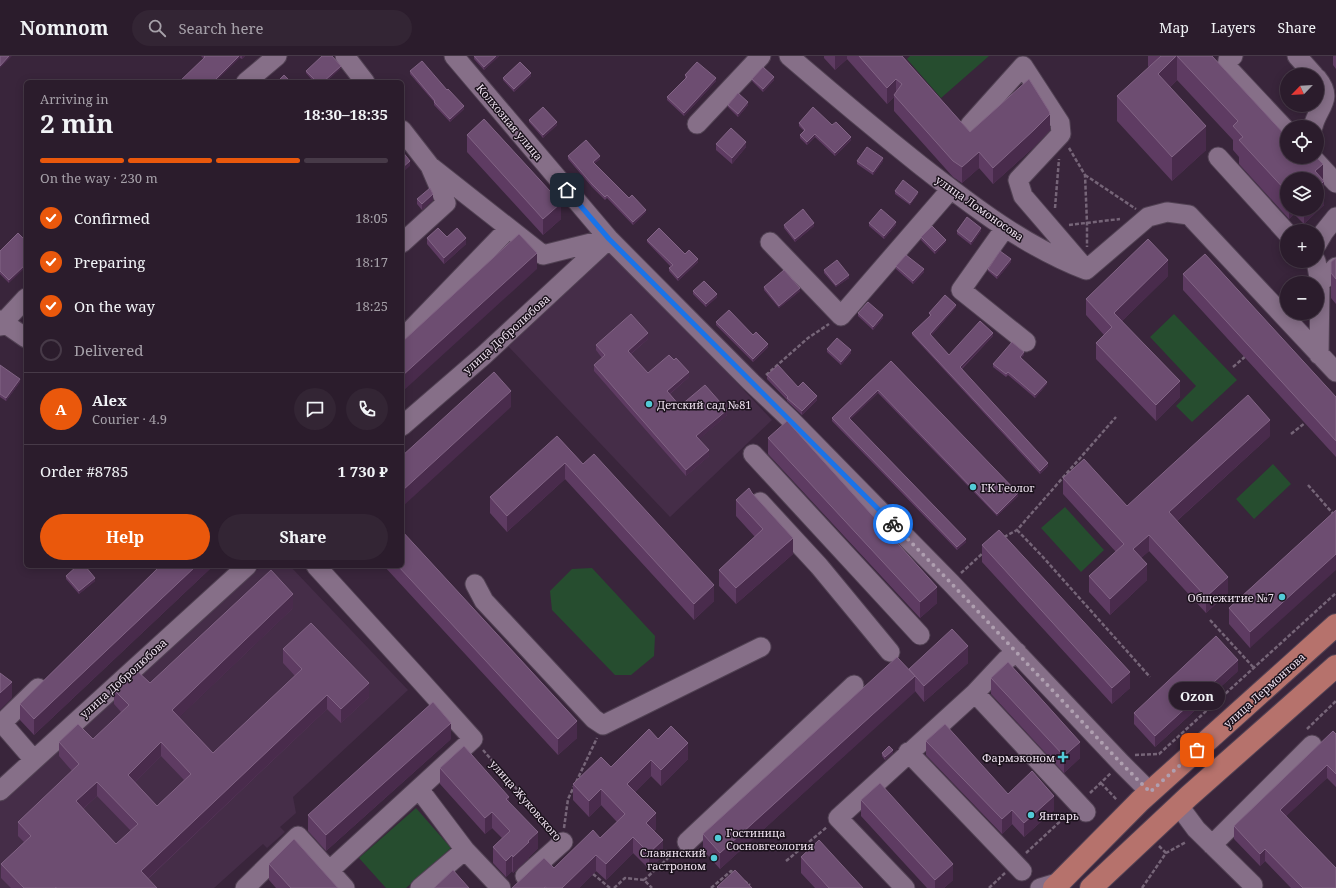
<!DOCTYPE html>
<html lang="en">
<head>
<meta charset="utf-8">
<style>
  :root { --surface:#2b1c2c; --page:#332534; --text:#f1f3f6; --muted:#a6a1a9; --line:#473a48; --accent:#ea580c }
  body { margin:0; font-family:"Noto Serif",serif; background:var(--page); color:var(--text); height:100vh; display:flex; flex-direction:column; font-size:15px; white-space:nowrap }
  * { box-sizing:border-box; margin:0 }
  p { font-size:13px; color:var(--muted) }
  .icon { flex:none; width:22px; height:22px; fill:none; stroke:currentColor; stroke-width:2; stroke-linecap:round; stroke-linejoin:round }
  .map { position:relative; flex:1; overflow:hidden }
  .drawer { position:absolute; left:24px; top:24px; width:380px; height:488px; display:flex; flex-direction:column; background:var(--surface); border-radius:6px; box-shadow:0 2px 10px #0003,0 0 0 1px var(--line) }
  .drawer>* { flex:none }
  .needle { width:26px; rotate:245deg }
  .controls { position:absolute; left:1280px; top:12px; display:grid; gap:8px }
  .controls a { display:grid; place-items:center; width:44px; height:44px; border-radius:50%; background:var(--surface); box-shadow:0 2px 10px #0003,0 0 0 1px var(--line); font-size:20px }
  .pin { position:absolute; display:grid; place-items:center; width:34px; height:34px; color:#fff; margin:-17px; border-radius:8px; box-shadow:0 2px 6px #0006 }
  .courier { position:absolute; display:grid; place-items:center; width:40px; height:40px; margin:-20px; border:3px solid #1a73e8; border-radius:50%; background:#fff; color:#222; box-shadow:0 1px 5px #0007 }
  .bubble { position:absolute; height:28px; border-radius:14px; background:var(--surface); box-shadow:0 2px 10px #0003,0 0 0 1px var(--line); font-size:13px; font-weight:700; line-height:28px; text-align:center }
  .head em { font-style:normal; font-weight:700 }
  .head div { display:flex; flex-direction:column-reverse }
  .head { display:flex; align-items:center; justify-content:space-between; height:68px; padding:0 16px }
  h1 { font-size:26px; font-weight:700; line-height:30px }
  .bar { display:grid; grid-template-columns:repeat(4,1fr); gap:6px 4px; align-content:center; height:48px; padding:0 16px }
  .bar i { height:5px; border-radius:3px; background:var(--line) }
  .bar .selected { background:var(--accent) }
  .bar p { grid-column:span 4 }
  .line { display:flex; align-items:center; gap:10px; padding:0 16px; border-top:1px solid var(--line) }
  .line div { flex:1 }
  .round { display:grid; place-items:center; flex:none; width:42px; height:42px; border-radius:21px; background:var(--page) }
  ol { padding:0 16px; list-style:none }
  li { display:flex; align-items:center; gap:12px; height:44px }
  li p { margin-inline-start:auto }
  li .icon { padding:4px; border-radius:50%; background:var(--accent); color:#fff; stroke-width:4 }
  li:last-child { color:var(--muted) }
  li i { width:22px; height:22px; border:2px solid var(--line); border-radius:50% }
  .primary-button { display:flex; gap:8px; margin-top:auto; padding:8px 16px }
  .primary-button a { flex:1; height:46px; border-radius:24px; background:var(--accent); color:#fff; font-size:16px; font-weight:700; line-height:46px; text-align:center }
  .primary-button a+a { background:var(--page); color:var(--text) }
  header { display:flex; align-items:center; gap:24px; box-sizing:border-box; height:56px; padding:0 20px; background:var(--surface); border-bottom:1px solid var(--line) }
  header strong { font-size:19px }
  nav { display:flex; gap:22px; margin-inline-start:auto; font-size:14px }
  .search { width:280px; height:36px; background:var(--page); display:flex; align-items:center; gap:10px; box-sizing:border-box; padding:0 14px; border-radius:22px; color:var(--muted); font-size:15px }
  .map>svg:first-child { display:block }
</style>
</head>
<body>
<header>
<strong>Nomnom</strong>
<div class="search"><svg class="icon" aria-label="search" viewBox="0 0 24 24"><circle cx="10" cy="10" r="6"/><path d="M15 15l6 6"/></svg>Search here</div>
<nav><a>Map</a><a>Layers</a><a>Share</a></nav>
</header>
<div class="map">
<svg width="1336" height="832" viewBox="0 0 1336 832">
  <rect width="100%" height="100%" fill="#39253b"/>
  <path fill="#452d48" d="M610 193 772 364 670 461 508 290Z
    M265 510H290L408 634 293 741 296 757 280 771 285 776 267 792 263 788 214 832H0V743L250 517Z"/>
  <path fill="#264d2f" d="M910 0H989L941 42 907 3Z
    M1174 258 1237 324 1192 366 1176 350 1196 330 1150 281Z
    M1273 408 1291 428 1254 463 1236 443Z
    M1065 451 1104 494 1081 516 1041 472Z
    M592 512 655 580 654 600 631 619H615L552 554 550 535 572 513Z
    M416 752 451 792 406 832H386L359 802Z"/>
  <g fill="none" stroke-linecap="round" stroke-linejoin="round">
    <g stroke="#514153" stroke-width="21">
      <path id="minor" d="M345 0 365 26
        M454 0 609 183 751 326 790 363 951 527 1122 708 1150 736
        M789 0C832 37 875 73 920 109 971 149 1024 190 1086 214L1148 161 1167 156 1189 159 1336 316
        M1233 0 1228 4 1227 11 1287 75
        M1297 0 1314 19
        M246 26 277 0
        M697 68 761 0
        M970 69 1023 10 1060 67 1061 78 1018 124 1023 140 1084 211
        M1313 71C1317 51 1335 44 1317 22
        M402 74 430 110 446 147 402 187
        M1218 101 1287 177
        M1312 101 1336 127
        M430 110 543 199 607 183
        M1005 172 961 234 1026 286
        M770 186 841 260 951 133
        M1317 188 1324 176 1336 161
        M1316 205 1320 227
        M0 264 26 282
        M0 270 26 242
        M402 283 509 172
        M1319 299 1320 227 1336 211
        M402 370 483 300 609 183
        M753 398 920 579
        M760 446 819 510 890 596
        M316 510 419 623 473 683 329 815
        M475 528 484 545 594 663 603 669 761 591
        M975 637 1086 756
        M908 696 1022 815
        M34 704 2 667 38 632
        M419 733 465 794 501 832
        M0 735 247 510
        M1179 750 1196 773 1253 829
        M687 786 854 629
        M1212 789 1312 689
        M525 820 563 786
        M245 832 298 780 345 832
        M420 832 465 794
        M905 832 838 762 975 637 1006 604 1017 596
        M1040 832 1060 826"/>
    </g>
    <g stroke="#514153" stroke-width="24">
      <path id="major" d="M1054 832 1140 745 1336 569
        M1091 832 1189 740 1336 610"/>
    </g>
    <path stroke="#766578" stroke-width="2.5" stroke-dasharray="4 2" stroke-linecap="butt" d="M1069 92 1085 119 1087 167V191
      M1085 119 1136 153
      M1055 152 1059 103
      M1069 169 1120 163
      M1233 311 1247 299
      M766 319 808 282 829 268
      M1291 378 1305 367
      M1308 429 1336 461
      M1017 474 1042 500 1150 621
      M1004 481 1017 474 1116 361
      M961 517 984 496
      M1210 564 1254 612
      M1307 673 1336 645
      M483 694 553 775
      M1135 699 1159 698 1336 537
      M1101 727 1117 744
      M1090 737 1111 717
      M564 772 568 743 597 682
      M1159 790 1166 797
      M1026 797 1067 759
      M786 805 827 771
      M593 818 610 832
      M644 824 676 795
      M744 825 750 829
      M614 832 625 822 644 824 652 832
      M711 832 731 815 735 818
      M989 832 1005 817
      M1142 832 1166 797 1186 786"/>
    <use href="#minor" stroke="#866f88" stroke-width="19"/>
    <use href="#major" stroke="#b6726c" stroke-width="22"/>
  </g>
  <path fill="#5e3b62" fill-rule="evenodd" d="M201 0H245L242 3 240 2H203Z
    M474 0H499L484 14 474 3Z
    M824 0H902L970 76 1050 74 1034 91 993 128 979 112 962 127 953 121 894 55V41L887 48 847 3 835 14 824 2Z
    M1148 0H1212L1323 124 1324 149 1304 168 1294 158 1289 163 1239 108V101L1233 94V84L1177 24 1170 31 1206 94 1172 125 1117 65V40L1149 12 1148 10ZM1287 123 1317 153H1287Z
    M1333 0H1336V13L1333 9Z
    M341 12 326 26H314L306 17V15Z
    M410 15 447 34 464 53 450 66 434 49V46L410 18Z
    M685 19 716 25 684 60 667 44V41L686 23 685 22Z
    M531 20 514 36 503 24V22Z
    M752 23 774 24 763 36 752 25Z
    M728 49H748L738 61 728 51Z
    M529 64 557 69 543 82 529 66Z
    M799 67 832 69 851 84 835 100 815 81 807 89 800 82V79L804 75 799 70Z
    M467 79 561 163 543 179 467 96Z
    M716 88 746 91 732 108 716 94Z
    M568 100 600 103 594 108 629 142 646 156 633 169 607 142 605 144 592 131 568 103Z
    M857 105H883L873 119 857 108Z
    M895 135 918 138 910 149 895 138Z
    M417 143 433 144 422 154 417 148Z
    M869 167 896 169 884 183 869 170Z
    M784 169 814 170 795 186 784 172Z
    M957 175H981L971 189 957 178Z
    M18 177 9 227 0 218V195Z
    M447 181 466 188 444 208 427 188V182Z
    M921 181 946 186 935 198 921 184Z
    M647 184 685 198 698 206 678 225 669 215V212L671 211 647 186Z
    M1336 202V248L1331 242V206Z
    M1011 206 997 223 988 215V213Z
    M896 210 924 216 913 228 896 213Z
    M824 214 849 222 836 231 824 217Z
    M1183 218 1336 341V401L1183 234Z
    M1168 220 1122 265 1180 341 1156 365 1096 303V287L1104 279 1086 259V243Z
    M764 231 800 235 779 252 764 234Z
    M693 235 717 241 706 251 693 238Z
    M956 251 931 280 949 299 993 280 962 313 1048 410 1040 418 912 279V277L930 260 929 257Z
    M858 257 883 262 873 274 858 260Z
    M716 266 753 279 768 291 753 306 716 269Z
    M648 283 631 298 648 317 689 321 670 338 680 350 727 359 699 383 709 400 686 420 594 315V309L602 302 596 294V289Z
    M827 293 851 297 841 309 827 296Z
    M1024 299 1021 302 1047 328 1035 342 1008 319 1006 321 993 311V308Z
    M891 305 1018 440 997 460 878 337 850 363 966 486 957 494 832 365V362Z
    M0 309 20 326 6 345 0 341Z
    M767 319 798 331 817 344 802 359 787 345V344L767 323Z
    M557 380 583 408 714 545 694 564 565 423 507 476 490 457V441Z
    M1270 380 1177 465 1228 537 1206 557 1149 495 1141 502 1147 524 1110 559 1089 536V520L1116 496 1063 438V422L1127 450Z
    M768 382 937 547 920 562 768 398Z
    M752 437 793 498 736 548 719 530V514L755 481 736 460V444Z
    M1336 454 1250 592 1229 568V552Z
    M982 489 1130 632 1112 648 982 506Z
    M160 510H213L34 679 20 664V648Z
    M384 510H402L577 682 558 699Z
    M66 520 95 525 79 538 66 523Z
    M293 552 179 661 213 697 295 620 283 607V593L369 641 341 667 327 653 148 823 157 832H11L1 822V808L24 786 18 780V766L72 715 59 700V686L93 683 121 656 114 648V634L150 627ZM161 700 184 724 157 750 135 726ZM97 740 131 775 116 788 83 753Z
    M968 607 924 646 915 635 720 813 703 794V778L909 613Z
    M1238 615 1155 691 1134 668V657Z
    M991 622 1080 702 1064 717 991 638Z
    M1336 678V731L1327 722 1286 760 1336 832H1291L1265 805 1260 810 1234 783V770Z
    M451 683 326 795 308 775V759Z
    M658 683 688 703 661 730 651 720 635 736 656 773 654 775 663 800 649 813 633 797 606 824 596 815 579 832H512L554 812 600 782 617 766 601 749 589 761 573 744V728L611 711Z
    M926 685 1008 738 1054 754 1024 781 1012 768 1002 778 926 699Z
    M882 697H893L885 704 882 700Z
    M440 712 509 746 538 792 529 801V802L513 817 512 815 506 821 493 807V791L502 782 492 772 485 778 440 728Z
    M861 744 953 824 944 832H927L861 760Z
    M801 801 863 832H815L801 817Z
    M269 808 338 832H276L269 824Z"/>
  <path fill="#492b4c" d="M9 0H12L0 12V10Z
    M239 0H240V2L215 26H213Z
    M242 0H245L242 3Z
    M496 0H499L484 14V11Z
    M835 0H847V3L835 14Z
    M1177 0V24L1158 42V18Z
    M341 10V12L326 26H323Z
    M531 17V20L514 36V33Z
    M774 21V24L763 36V33Z
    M716 22V25L684 60V57Z
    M896 23V39H894V41L887 48V32Z
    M748 46V49L738 61V58Z
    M464 50V53L450 66V63Z
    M1050 58V74L1034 91 993 128V112Z
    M557 66V69L543 82V79Z
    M1206 70V94L1172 125V101Z
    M815 78V81L807 89V86Z
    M851 81V84L835 100V97Z
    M746 86V91L732 108V102Z
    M979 96V112L962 127V111Z
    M600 100V103L593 109V106Z
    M883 102V105L873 119V116Z
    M410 105V110L402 117V112Z
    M1323 108V127L1324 125V149L1304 168V153H1317V123L1315 115Z
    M918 136V138L910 149V147Z
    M433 138V144L422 154V148Z
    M561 147V163L543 179V163Z
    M1289 153H1294V158L1289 163Z
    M646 154V156L633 169V166Z
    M896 166V169L884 183V180Z
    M814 167V170L795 186V183Z
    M981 172V175L971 189V186Z
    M466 182V188L444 208V202Z
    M946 184V186L935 198V195Z
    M537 197V213L402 336V320Z
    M698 203V206L678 225V222Z
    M1011 203V206L997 223V220Z
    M1168 204V220L1114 273V257Z
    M26 208V211L9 227V224Z
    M924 213V216L913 228V225Z
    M849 219V222L836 231V229Z
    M800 232V235L779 252V250Z
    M717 238V241L706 251V248Z
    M956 249V251L930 281V278Z
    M883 259V262L873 274V271Z
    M648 277V283L628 300V295Z
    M993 277V280L960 314V311Z
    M768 288V291L753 306V303Z
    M851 294V297L841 309V306Z
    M1024 296V299L1020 304V301Z
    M689 316V321L667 340V335Z
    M20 323V326L6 345V342Z
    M1180 325V341L1156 365V349Z
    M1047 326V328L1035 342V339Z
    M878 334V337L849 365V362Z
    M511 335V351L402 451V435Z
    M817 340V344L802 359V355Z
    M727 354V359L696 386V380Z
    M1270 364V380L1169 472V456Z
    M709 394V400L686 420V414Z
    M565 407V423L507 476V460Z
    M1048 407V410L1040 418V415Z
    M1018 437V440L997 460V458Z
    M1149 479V495L1133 509V493Z
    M793 482V498L736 548V532Z
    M966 483V486L957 494V491Z
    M1336 498V514L1250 592V576Z
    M1147 508V524L1110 559V543Z
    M196 510H213L34 679V663Z
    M1228 521V537L1206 557V541Z
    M95 522V525L79 538V535Z
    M714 529V545L694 564V548Z
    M937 531V547L920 562V546Z
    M293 538V552L172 668V654Z
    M968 590V607L924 646V630Z
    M1238 604V615L1155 691V680Z
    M1130 616V632L1112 648V632Z
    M915 620V636L720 813V797Z
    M12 626V642L0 654V637Z
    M369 627V641L341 667V653Z
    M327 639V653L141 829V815Z
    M577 665V682L558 699V683Z
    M451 667V683L326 795V779Z
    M161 686V700L128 733V719Z
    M1080 686V702L1064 717V700Z
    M688 687V703L661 730V714Z
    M893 694V697L885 704V701Z
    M651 704V720L627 744V728Z
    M1327 709V722L1280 766V754Z
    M97 726V740L76 759V745Z
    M601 733V749L589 761V745Z
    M1054 740V754L1024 781V767Z
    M509 741V757L506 743Z
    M1012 754V768L1002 778V763Z
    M492 756V772L485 778V762Z
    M656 757V773L646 783V767Z
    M538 776V792L529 801V802L513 817V801Z
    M633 781V797L606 824V808Z
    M663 784V800L649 813V797Z
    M1265 793V805L1260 810V798Z
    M512 799V815L506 821V805Z
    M596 799V815L579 832H562Z
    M953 808V824L944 832H935V824Z"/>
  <path fill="#6d4d71" stroke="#826485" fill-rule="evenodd" d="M0 0H9L0 10Z
    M204 0H239L213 26H179L205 1Z
    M322 0H332L341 10 323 26H317L306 15Z
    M474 0H496L484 11Z
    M859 0H902L970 76 1029 23 1049 55 1050 58 1034 74 993 112 979 96 962 111 953 105 894 39 902 28 896 23 887 32Z
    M1161 0H1176L1158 18 1206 70 1172 101 1117 40Z
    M1177 0H1212L1287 81V101H1316L1323 108 1315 115 1324 125 1317 132V123H1287V136L1239 84 1243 81 1233 70 1238 65Z
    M422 5 447 34 448 33 464 50 450 63 434 46 435 45 410 15Z
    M520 6 531 17 514 33 503 22Z
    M697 6 716 22 684 57 667 41 687 21 685 19Z
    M763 11 774 21 763 33 752 23Z
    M284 19 291 26H277Z
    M738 37 748 46 738 58 728 49Z
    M543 51 557 66 543 79 529 64Z
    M813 51 832 69 836 66 851 81 835 97 815 78 807 86 800 79 805 74 799 67Z
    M484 63 561 147 543 163 467 79Z
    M731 72 746 86 732 102 716 88Z
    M586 84 600 100 593 106 629 142 632 139 646 154 633 166 607 139 605 141 592 128 568 100Z
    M867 91 883 102 873 116 857 105Z
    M402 95 410 105 402 112Z
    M903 124 918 136 910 147 895 135Z
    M430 132 433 138 422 148 417 143Z
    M803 153 814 167 795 183 784 169Z
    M881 153 896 166 884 180 869 167Z
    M967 161 981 172 971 186 957 175Z
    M932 170 946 184 935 195 921 181Z
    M438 172 447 181 457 172 466 182 444 202 427 182Z
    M659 172 685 198 689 194 698 203 678 222 669 212 673 209 647 184Z
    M18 177 26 185V208L9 224 0 215V195Z
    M519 178 537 197 402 320V286Z
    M1148 183 1168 204 1114 257 1180 325 1156 349 1096 287 1112 271 1086 243Z
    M1000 195 1011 203 997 220 988 213Z
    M1205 198 1336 341V385L1183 218Z
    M906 199 924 213 913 225 896 210Z
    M1336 202V223L1331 217V206Z
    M837 204 849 219 836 229 824 214Z
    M784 214 800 232 779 250 764 231Z
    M704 225 717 238 706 248 693 235Z
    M945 239 956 249 930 278 949 299 980 265 993 277 960 311 1048 407 1040 415 912 277 931 259 929 257Z
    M868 246 883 259 873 271 858 257Z
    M729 254 753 279 756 276 768 288 753 303 716 266Z
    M631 258 648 277 628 295 648 317 669 299 674 304 676 302 689 316 667 335 680 350 705 329 727 354 696 380 709 394 686 414 594 309 605 299 596 289Z
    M837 282 851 294 841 306 827 293Z
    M1012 286 1024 296 1020 301 1047 326 1035 339 1008 316 1006 318 993 308Z
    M891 305 1018 437 997 458 878 334 849 362 966 483 957 491 832 362Z
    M0 309 20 323 6 342 0 338Z
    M778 309 798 331 803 326 817 340 802 355 787 342 788 341 767 319Z
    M494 316 511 335 402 435V400Z
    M1248 339 1270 364 1169 456 1228 521 1206 541 1149 479 1133 493 1147 508 1110 543 1089 520 1124 488 1063 422 1084 403 1127 450Z
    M787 365 937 531 920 546 768 382Z
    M557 380 583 408 594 398 714 529 694 548 565 407 507 460 490 441Z
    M749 432 752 437 793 482 736 532 719 514 763 473 736 444Z
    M1336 454V498L1250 576 1229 552Z
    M999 474 1130 616 1112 632 982 489Z
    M402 475 577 665 558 683 398 510H402Z
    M77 510H85L95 522 79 535 66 520Z
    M160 510H196L34 663 20 648Z
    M271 514 293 538 172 654 213 697 302 613 283 593 311 567 369 627 341 653 327 639 141 815 157 832H56V831L55 832H24L1 808 31 780 18 766 79 708 59 686 78 668 93 683 129 649 114 634 135 613 150 627ZM161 686 191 718 157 750 128 719ZM97 726 138 768 116 788 76 745Z
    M952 573 968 590 924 630 909 613Z
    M1216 580 1238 604 1155 680 1134 657Z
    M897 601 915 620 720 797 703 778Z
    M1008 606 1080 686 1064 700 991 622Z
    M0 617 12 626 0 637Z
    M433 646 451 667 326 779 308 759Z
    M945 668 1008 738 1032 715 1054 740 1024 767 1012 754 1002 763 926 685Z
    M671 670 688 687 661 714 651 704 627 728 656 757 646 767 663 784 649 797 633 781 606 808 596 799 562 832H547L545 831 544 832H512L544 802 554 812 593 774 600 782 625 758 601 733 589 745 573 728 601 701 611 711 649 673 658 683Z
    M1333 675 1336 678V718L1327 709 1280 754 1336 812V832H1303L1265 793 1260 798 1234 770Z
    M464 690 509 741 506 743 538 776 528 785 529 786 513 801 512 799 506 805 493 791 510 775 492 756 485 762 440 712Z
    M889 690 893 694 885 701 882 697Z
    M880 727 953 808 935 824 861 744Z
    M294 783 338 832H291L269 808Z
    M819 784 863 832H829L801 801Z
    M453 814 469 832H434Z
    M735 814 752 832H718L717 831Z"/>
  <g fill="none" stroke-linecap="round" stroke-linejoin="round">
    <path stroke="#af9fb0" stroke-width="4" stroke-dasharray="0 7.2" d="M893 468 951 527 1122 708 1150 736 1197 694"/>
    <path stroke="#1a73e8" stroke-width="5" d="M567 134 609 183 893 468"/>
  </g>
  <g fill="#52cbd7" stroke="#1b121c" stroke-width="1.5">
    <circle cx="649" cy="348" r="4"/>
    <circle cx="973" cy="431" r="4"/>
    <circle cx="1282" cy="541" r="4"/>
    <path d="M1061 695h4v4h4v4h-4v4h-4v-4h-4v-4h4z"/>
    <circle cx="1031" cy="759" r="4"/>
    <circle cx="718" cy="782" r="4"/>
    <circle cx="714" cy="802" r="4"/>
  </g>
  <g text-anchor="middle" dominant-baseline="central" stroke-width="3" stroke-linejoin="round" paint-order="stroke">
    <g font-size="11" fill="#eee1ef" stroke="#1b121c">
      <text transform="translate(510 66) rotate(50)">Колхозная улица</text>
      <text transform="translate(980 152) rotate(35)">улица Ломоносова</text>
      <text transform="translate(506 278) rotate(-42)">улица Добролюбова</text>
      <text transform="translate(123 622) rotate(-42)">улица Добролюбова</text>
      <text transform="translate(1264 634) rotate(-42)">улица Лермонтова</text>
      <text transform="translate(526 744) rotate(49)">улица Жуковского</text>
    </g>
    <g font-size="11" fill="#eee1ef" stroke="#1b121c" text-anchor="start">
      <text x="657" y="348">Детский сад №81</text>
      <text x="981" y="431">ГК Геолог</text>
      <text x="1274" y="541" text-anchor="end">Общежитие №7</text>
      <text x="1055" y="701" text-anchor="end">Фармэконом</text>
      <text x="1039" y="759">Янтарь</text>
      <text x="726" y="776">Гостиница<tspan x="726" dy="13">Сосновгеология</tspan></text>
      <text x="706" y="796" text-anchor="end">Славянский<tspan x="706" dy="13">гастроном</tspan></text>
    </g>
  </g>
</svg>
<div class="controls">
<a><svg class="needle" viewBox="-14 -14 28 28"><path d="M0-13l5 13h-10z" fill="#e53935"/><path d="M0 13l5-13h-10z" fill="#a6a1a9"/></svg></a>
<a><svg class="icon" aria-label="locate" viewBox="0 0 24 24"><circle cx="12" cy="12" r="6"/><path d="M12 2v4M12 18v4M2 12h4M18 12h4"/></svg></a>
<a><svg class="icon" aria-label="layers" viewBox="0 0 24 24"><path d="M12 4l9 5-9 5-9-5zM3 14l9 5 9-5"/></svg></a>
<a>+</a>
<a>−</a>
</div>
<div class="pin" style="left:1197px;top:694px;background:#ea580c"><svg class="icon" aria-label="bag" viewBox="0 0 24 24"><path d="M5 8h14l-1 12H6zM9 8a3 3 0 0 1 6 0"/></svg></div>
<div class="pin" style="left:567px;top:134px;background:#1f2937"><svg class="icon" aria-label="home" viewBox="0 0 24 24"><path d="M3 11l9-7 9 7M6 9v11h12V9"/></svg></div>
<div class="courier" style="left:893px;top:468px"><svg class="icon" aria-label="bike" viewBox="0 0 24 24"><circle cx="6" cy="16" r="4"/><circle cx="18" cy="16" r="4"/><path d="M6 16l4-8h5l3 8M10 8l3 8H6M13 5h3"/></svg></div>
<div class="bubble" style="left:1169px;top:626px;width:56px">Ozon</div>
<section class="drawer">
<div class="head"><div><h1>2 min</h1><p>Arriving in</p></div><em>18:30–18:35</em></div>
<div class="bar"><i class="selected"></i><i class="selected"></i><i class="selected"></i><i></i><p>On the way · 230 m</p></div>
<ol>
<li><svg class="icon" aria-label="check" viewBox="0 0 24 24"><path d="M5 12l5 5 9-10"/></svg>Confirmed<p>18:05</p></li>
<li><svg class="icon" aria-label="check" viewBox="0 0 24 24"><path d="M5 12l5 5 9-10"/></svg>Preparing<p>18:17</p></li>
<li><svg class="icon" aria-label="check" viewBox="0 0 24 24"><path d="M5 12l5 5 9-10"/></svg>On the way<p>18:25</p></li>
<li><i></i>Delivered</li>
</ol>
<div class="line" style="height:72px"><b class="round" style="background:var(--accent);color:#fff">A</b><div><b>Alex</b><p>Courier · 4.9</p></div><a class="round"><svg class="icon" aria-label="chat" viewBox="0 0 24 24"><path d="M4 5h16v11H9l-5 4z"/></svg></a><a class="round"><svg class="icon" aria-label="phone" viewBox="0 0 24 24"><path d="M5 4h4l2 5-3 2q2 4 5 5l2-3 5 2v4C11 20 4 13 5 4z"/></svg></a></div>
<div class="line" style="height:52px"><div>Order #8785</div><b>1 730 ₽</b></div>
<div class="primary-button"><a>Help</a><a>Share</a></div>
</section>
</div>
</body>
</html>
